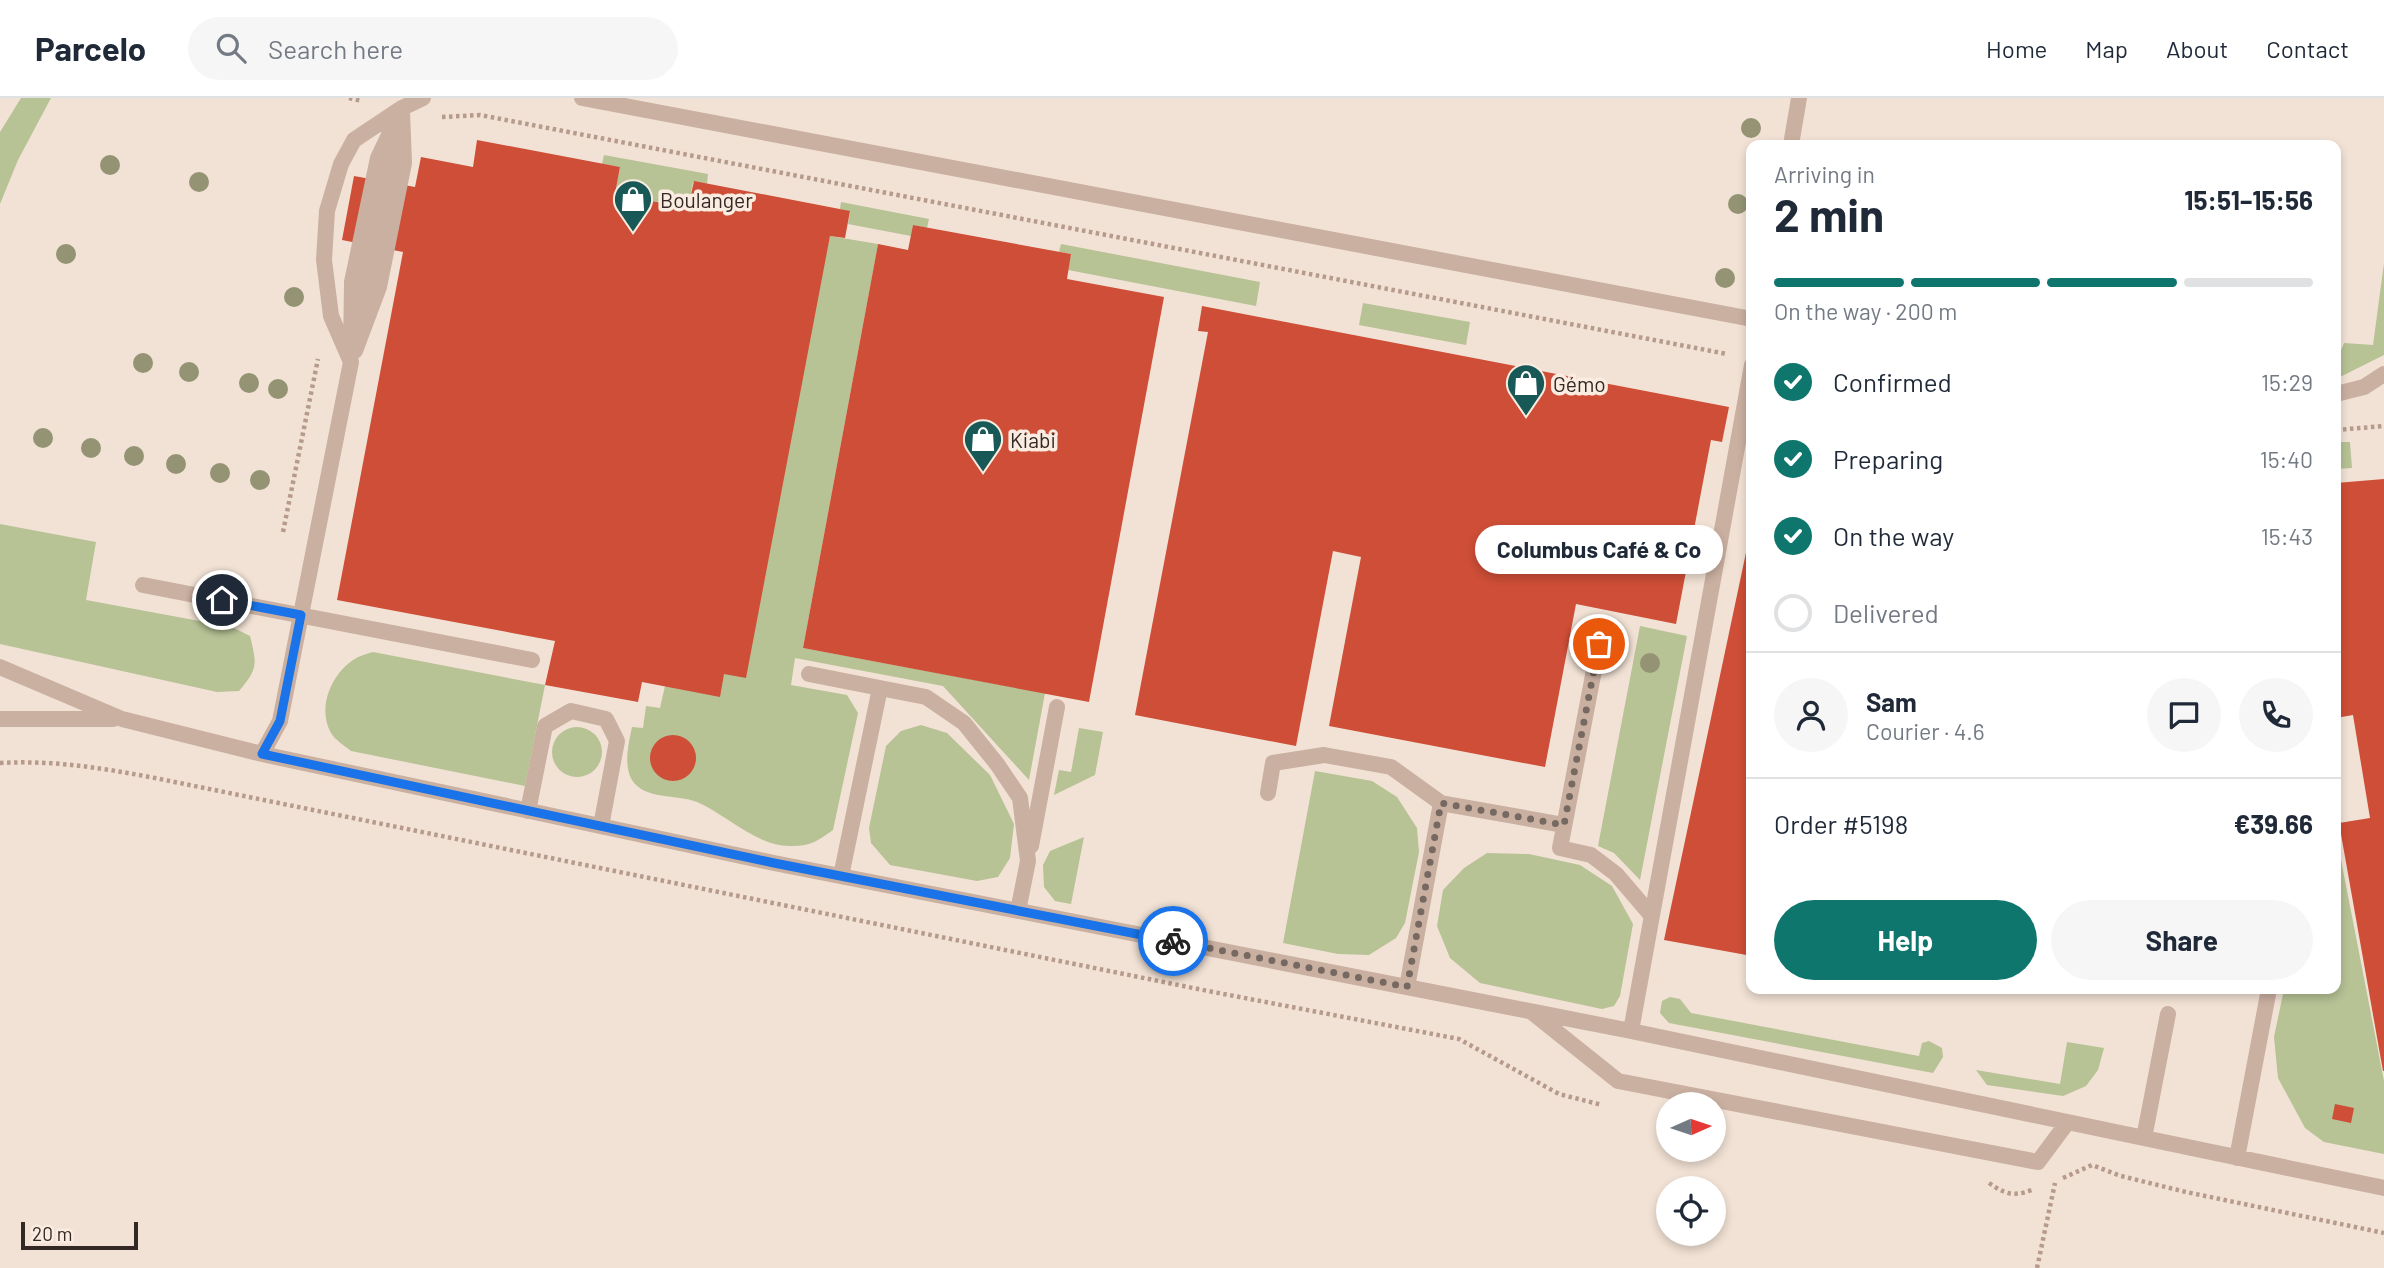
<!DOCTYPE html>
<html lang="en">
<head>
<meta charset="utf-8">
<style>
  :root { --surface:#fff; --page:#f6f6f7; --text:#1f2937; --muted:#747a83; --line:#e0e1e3; --accent:#0f766e }
  body { margin:0; font-family:Barlow,sans-serif; background:var(--page); color:var(--text); height:100vh; display:flex; flex-direction:column; font-size:26px; white-space:nowrap }
  * { box-sizing:border-box; margin:0 }
  p { font-size:23px; color:var(--muted) }
  .icon { flex:none; width:38px; height:38px; fill:none; stroke:currentColor; stroke-width:2; stroke-linecap:round; stroke-linejoin:round }
  .map { position:relative; flex:1; overflow:hidden }
  .drawer { position:absolute; left:1746px; top:42px; width:595px; height:854px; display:flex; flex-direction:column; background:var(--surface); border-radius:14px; box-shadow:0 4px 10px #0003 }
  .drawer>* { flex:none }
  .needle { width:46px; rotate:87deg }
  .controls { position:absolute; left:1656px; top:994px; display:grid; gap:14px }
  .controls a { display:grid; place-items:center; width:70px; height:70px; border-radius:50%; background:var(--surface); box-shadow:0 4px 10px #0003; font-size:35px }
  .scale { position:absolute; left:21px; bottom:18px; width:117px; box-sizing:border-box; padding-left:7px; border:4px solid #342824; border-top:0; font-size:19px; line-height:24px; white-space:nowrap; color:#342824; -webkit-text-stroke:5px #faece1; paint-order:stroke }
  .pin { position:absolute; display:grid; place-items:center; width:60px; height:60px; color:#fff; margin:-30px; border:4px solid #fff; border-radius:50%; box-shadow:0 2px 7px #0007 }
  .courier { position:absolute; display:grid; place-items:center; width:70px; height:70px; margin:-35px; border:5px solid #1a73e8; border-radius:50%; background:#fff; color:#222; box-shadow:0 2px 9px #0007 }
  .bubble { position:absolute; height:49px; border-radius:24px; background:var(--surface); box-shadow:0 4px 10px #0003; font-size:23px; font-weight:700; line-height:49px; text-align:center }
  .summary em { font-style:normal; font-weight:700 }
  .summary div { display:flex; flex-direction:column-reverse }
  .summary { display:flex; align-items:center; justify-content:space-between; height:119px; padding:0 28px }
  h1 { font-size:46px; font-weight:700; line-height:52px }
  .bar { display:grid; grid-template-columns:repeat(4,1fr); gap:10px 7px; align-content:center; height:84px; padding:0 28px }
  .bar i { height:9px; border-radius:5px; background:var(--line) }
  .bar .active { background:var(--accent) }
  .bar p { grid-column:span 4 }
  .line { display:flex; align-items:center; gap:18px; padding:0 28px; border-top:2px solid var(--line) }
  .line div { flex:1 }
  .round { display:grid; place-items:center; flex:none; width:74px; height:74px; border-radius:37px; background:var(--page) }
  ol { padding:0 28px; list-style:none }
  li { display:flex; align-items:center; gap:21px; height:77px }
  li p { margin-inline-start:auto }
  li .icon { padding:7px; border-radius:50%; background:var(--accent); color:#fff; stroke-width:4 }
  li:last-child { color:var(--muted) }
  li i { width:38px; height:38px; border:4px solid var(--line); border-radius:50% }
  .cta { display:flex; gap:14px; margin-top:auto; padding:14px 28px }
  .cta a { flex:1; height:80px; border-radius:42px; background:var(--accent); color:#fff; font-size:28px; font-weight:700; line-height:80px; text-align:center }
  .cta a+a { background:var(--page); color:var(--text) }
  header { display:flex; align-items:center; gap:42px; box-sizing:border-box; height:98px; padding:0 35px; background:var(--surface); border-bottom:2px solid var(--line) }
  header strong { font-size:33px }
  nav { display:flex; gap:38px; margin-inline-start:auto; font-size:24px }
  .search { width:490px; height:63px; background:var(--page); display:flex; align-items:center; gap:18px; box-sizing:border-box; padding:0 24px; border-radius:38px; color:var(--muted); font-size:26px }
  .map>svg:first-child { display:block }
</style>
</head>
<body>
<header>
<strong>Parcelo</strong>
<div class="search"><svg class="icon" aria-label="search" viewBox="0 0 24 24"><circle cx="10" cy="10" r="6"/><path d="M15 15l6 6"/></svg>Search here</div>
<nav><a>Home</a><a>Map</a><a>About</a><a>Contact</a></nav>
</header>
<div class="map">
<svg width="2384" height="1170" viewBox="0 0 2384 1170">
  <rect width="100%" height="100%" fill="#f2e2d5"/>
  <path fill="#b7c295" d="M21 0H51L18 62 0 106V34Z
    M604 57 708 76 707 86 693 84 688 110 615 96 620 69 602 66Z
    M841 104 929 121 927 130 913 127 911 138 848 126 850 114 840 111Z
    M830 138 878 146 803 550 1045 595 1029 682 943 588 795 560 791 587 847 597 858 615 833 732C818 743 809 749 789 748 757 748 725 716 697 704 677 696 644 702 632 682 623 667 629 644 632 629L643 630 646 608 660 610 665 588 724 576Z
    M1061 146 1260 184 1256 208 1068 172 1071 156 1059 154Z
    M2384 165V257L2336 281V264L2344 245 2373 247Z
    M1363 205 1470 224 1466 247 1359 227Z
    M2336 344H2350L2352 370 2336 371Z
    M0 426 96 444 86 502 232 529 250 538C257 566 258 571 239 593L217 594 0 546Z
    M1640 528 1687 538 1640 782 1614 755 1598 748Z
    M373 554 545 587 525 688 351 653C345 648 334 641 331 635 317 610 331 577 353 562 359 558 366 556 373 554Z
    M921 627 947 635 990 677 1014 726 1010 760 998 779 977 783 890 767 871 745 869 730 886 648 901 633Z
    M552 654a25 25 0 1 1 50 0a25 25 0 1 1-50 0Z
    M1079 630 1103 634 1095 677 1054 697 1059 672 1071 674Z
    M1315 673 1372 683 1397 699 1417 730 1419 754 1405 825 1396 840 1369 857 1338 856 1283 845Z
    M2336 736 2384 983V1056L2324 1044 2305 1030 2278 980 2274 939 2284 891H2336Z
    M1084 739 1071 806 1055 803 1044 789 1043 767 1050 753Z
    M1487 755 1529 756 1580 767 1612 788 1633 826 1620 898 1614 908 1602 911 1480 885 1450 860 1437 828 1443 792 1464 770Z
    M1670 899 1680 901 1691 915 1919 958 1922 945 1929 943 1942 950 1943 959 1933 975 1669 925 1660 915 1662 903Z
    M2067 944 2104 950 2098 972 2086 988 2063 998 1987 987 1976 972 2060 986Z"/>
  <path fill="#ce4e37" d="M477 42 620 69 615 96 688 110 694 83 850 113 845 140 830 138 746 580 724 576 720 599 642 584 638 604 545 587 555 543 337 502 403 154 342 142 354 78 415 89 421 59 473 69Z
    M913 127 1071 156 1067 181 1164 199 1089 604 803 550 878 146 908 152Z
    M1202 208 1729 309 1722 344 1711 342 1676 526 1576 506 1545 669 1329 628 1361 459 1333 453 1296 648 1135 617 1208 234 1198 233Z
    M2384 381V973H2383L2339 725 2370 720 2353 617 2336 620V385Z
    M1751 431 1752 432V858L1664 842Z
    M650 660a23 23 0 1 1 46 0a23 23 0 1 1-46 0Z
    M2335 1006 2354 1010 2351 1025 2332 1021Z"/>
  <g fill="none" stroke-linecap="round" stroke-linejoin="round">
    <path stroke="#b69a8b" stroke-width="4.5" stroke-dasharray="3.5 3.5" stroke-linecap="butt" d="M349 0 362 3
      M442 19 480 17 1727 256
      M2336 332 2384 328
      M283 434 318 261
      M0 665C54 662 102 670 155 680L1208 893 1459 941 1559 996 1602 1007
      M2063 1080 2092 1067 2121 1078 2186 1094 2384 1135
      M1989 1085C2005 1096 2013 1099 2032 1092
      M2037 1170 2055 1085"/>
    <path stroke="#cab0a1" stroke-width="16" d="M582 0 1752 221
      M1791 47 1799 0
      M361 214 396 37
      M355 253 379 189 404 65 402 13
      M351 258 352 184 378 60 401 12
      M2336 296 2364 289 2384 276
      M143 487 532 562
      M1599 546 1560 750 1591 757 1616 776 1651 817
      M0 569 122 621 262 656 774 765 1631 933 2384 1090
      M809 576 880 590
      M0 621H113
      M262 656 280 623 351 264 331 218 324 162 327 113 341 66 354 42 402 10 423 0
      M1268 695 1273 665 1324 657 1391 669 1441 705
      M528 713 545 628 571 613 606 621 617 643 601 728
      M1031 748 1057 609
      M841 778 880 590 926 599 964 625 997 666 1020 700 1028 763 1018 813
      M1407 889 1441 705 1564 727
      M1533 915 1618 983 2038 1064 2067 1025
      M1631 933 1752 267
      M2144 1040 2168 916
      M2237 1060 2269 891"/>
  </g>
  <g fill="#949475">
    <circle cx="1751" cy="30" r="10"/>
    <circle cx="110" cy="67" r="10"/>
    <circle cx="199" cy="84" r="10"/>
    <circle cx="1738" cy="106" r="10"/>
    <circle cx="66" cy="156" r="10"/>
    <circle cx="1725" cy="180" r="10"/>
    <circle cx="294" cy="199" r="10"/>
    <circle cx="143" cy="265" r="10"/>
    <circle cx="189" cy="274" r="10"/>
    <circle cx="249" cy="285" r="10"/>
    <circle cx="278" cy="291" r="10"/>
    <circle cx="43" cy="340" r="10"/>
    <circle cx="91" cy="350" r="10"/>
    <circle cx="134" cy="358" r="10"/>
    <circle cx="176" cy="366" r="10"/>
    <circle cx="220" cy="375" r="10"/>
    <circle cx="260" cy="382" r="10"/>
    <circle cx="1650" cy="565" r="10"/>
  </g>
  <g fill="none" stroke-linecap="round" stroke-linejoin="round">
    <path stroke="#766962" stroke-width="7" stroke-dasharray="0 12.6" d="M1173 843 1407 889 1441 705 1564 727 1599 546"/>
    <path stroke="#1a73e8" stroke-width="9" d="M222 502 301 517 280 623 262 656 774 765 1173 843"/>
  </g>
  <defs>
    <g id="shop-pin" transform="scale(2.0125)"><path d="M0 17L-7.5 6A9.5 9.5 0 1 1 7.5 6Z" fill="#185856" stroke="#faece1"/><path d="M-5-2.5h2.3a2.7 3.5 0 0 1 5.4 0H5L5.5 6h-11ZM-1.5-2.5h3a1.5 2.3 0 0 0-3 0Z" fill="#fff"/></g>
  </defs>
  <g fill-rule="evenodd">
    <use href="#shop-pin" x="633" y="101"/>
    <use href="#shop-pin" x="1526" y="285"/>
    <use href="#shop-pin" x="983" y="341"/>
  </g>
  <g text-anchor="middle" dominant-baseline="central" stroke-width="7" stroke-linejoin="round" paint-order="stroke">
    <g font-size="21" fill="#342824" stroke="#faece1" text-anchor="start">
      <text x="660" y="101">Boulanger</text>
      <text x="1553" y="285">Gémo</text>
      <text x="1010" y="341">Kiabi</text>
    </g>
  </g>
</svg>
<div class="controls">
<a><svg class="needle" viewBox="-14 -14 28 28"><path d="M0-13l5 13h-10z" fill="#e53935"/><path d="M0 13l5-13h-10z" fill="#747a83"/></svg></a>
<a><svg class="icon" aria-label="locate" viewBox="0 0 24 24"><circle cx="12" cy="12" r="6"/><path d="M12 2v4M12 18v4M2 12h4M18 12h4"/></svg></a>
</div>
<div class="scale">20 m</div>
<div class="pin" style="left:1599px;top:546px;background:#ea580c"><svg class="icon" aria-label="bag" viewBox="0 0 24 24"><path d="M5 8h14l-1 12H6zM9 8a3 3 0 0 1 6 0"/></svg></div>
<div class="pin" style="left:222px;top:502px;background:#1f2937"><svg class="icon" aria-label="home" viewBox="0 0 24 24"><path d="M3 11l9-7 9 7M6 9v11h12V9"/></svg></div>
<div class="courier" style="left:1173px;top:843px"><svg class="icon" aria-label="bike" viewBox="0 0 24 24"><circle cx="6" cy="16" r="4"/><circle cx="18" cy="16" r="4"/><path d="M6 16l4-8h5l3 8M10 8l3 8H6M13 5h3"/></svg></div>
<div class="bubble" style="left:1475px;top:427px;width:248px">Columbus Café &amp; Co</div>
<section class="drawer">
<div class="summary"><div><h1>2 min</h1><p>Arriving in</p></div><em>15:51–15:56</em></div>
<div class="bar"><i class="active"></i><i class="active"></i><i class="active"></i><i></i><p>On the way · 200 m</p></div>
<ol>
<li><svg class="icon" aria-label="check" viewBox="0 0 24 24"><path d="M5 12l5 5 9-10"/></svg>Confirmed<p>15:29</p></li>
<li><svg class="icon" aria-label="check" viewBox="0 0 24 24"><path d="M5 12l5 5 9-10"/></svg>Preparing<p>15:40</p></li>
<li><svg class="icon" aria-label="check" viewBox="0 0 24 24"><path d="M5 12l5 5 9-10"/></svg>On the way<p>15:43</p></li>
<li><i></i>Delivered</li>
</ol>
<div class="line" style="height:126px"><a class="round"><svg class="icon" aria-label="person" viewBox="0 0 24 24"><circle cx="12" cy="8" r="4"/><path d="M4 21q1-7 8-7t8 7"/></svg></a><div><b>Sam</b><p>Courier · 4.6</p></div><a class="round"><svg class="icon" aria-label="chat" viewBox="0 0 24 24"><path d="M4 5h16v11H9l-5 4z"/></svg></a><a class="round"><svg class="icon" aria-label="phone" viewBox="0 0 24 24"><path d="M5 4h4l2 5-3 2q2 4 5 5l2-3 5 2v4C11 20 4 13 5 4z"/></svg></a></div>
<div class="line" style="height:91px"><div>Order #5198</div><b>€39.66</b></div>
<div class="cta"><a>Help</a><a>Share</a></div>
</section>
</div>
</body>
</html>
